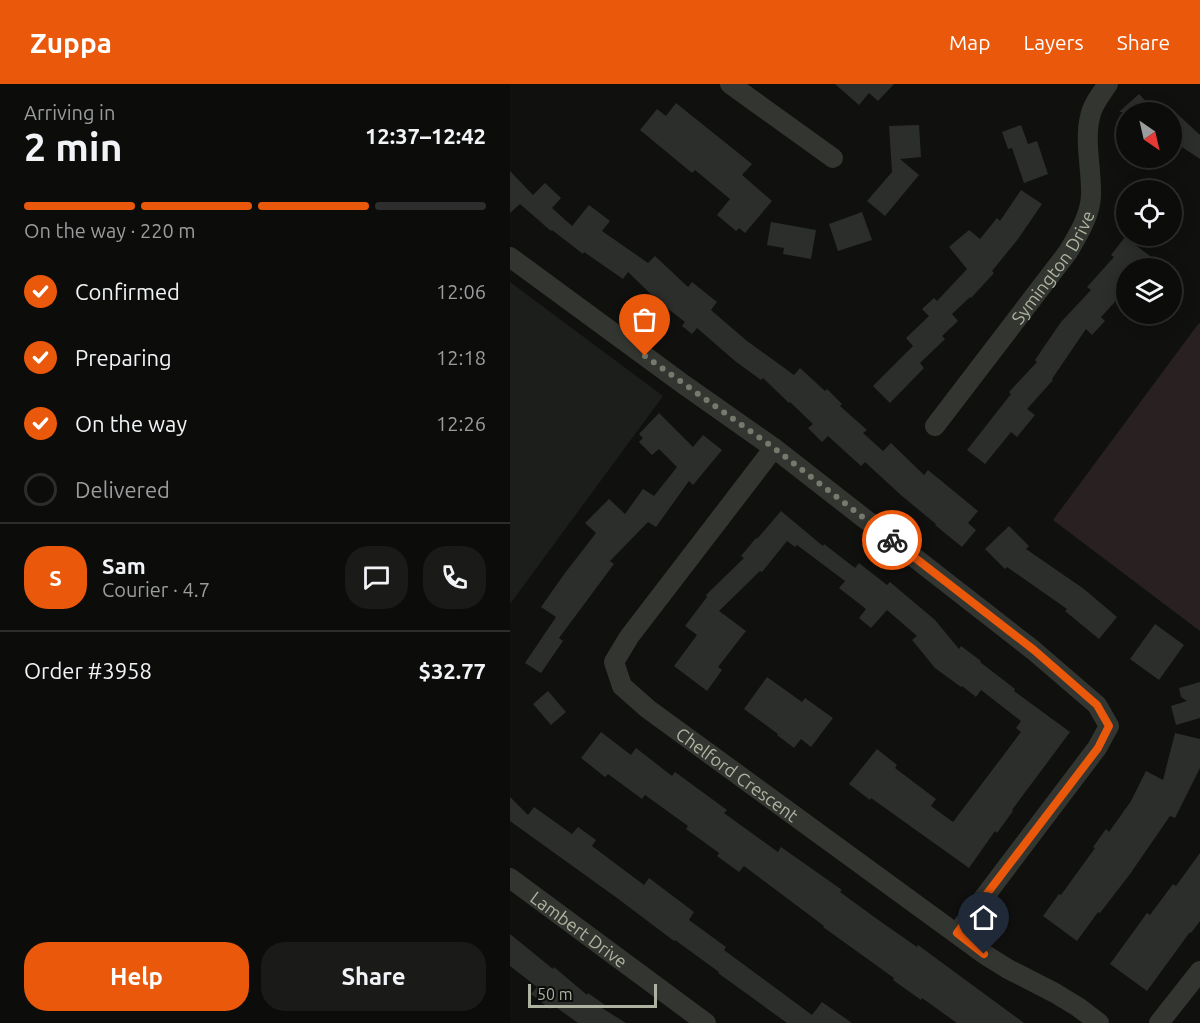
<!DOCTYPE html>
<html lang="en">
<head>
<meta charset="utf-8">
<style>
  :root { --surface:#0c0d0b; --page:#1a1b19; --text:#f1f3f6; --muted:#9a9c9d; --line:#2c2d2c; --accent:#ea580c }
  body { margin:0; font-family:Ubuntu,sans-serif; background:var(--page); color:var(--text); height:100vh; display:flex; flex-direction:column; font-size:22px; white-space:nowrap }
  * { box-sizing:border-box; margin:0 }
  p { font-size:20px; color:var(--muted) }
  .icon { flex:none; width:33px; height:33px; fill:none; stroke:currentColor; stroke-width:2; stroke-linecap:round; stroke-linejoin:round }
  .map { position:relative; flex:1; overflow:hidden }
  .details { display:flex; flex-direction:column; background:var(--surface); width:510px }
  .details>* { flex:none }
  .needle { width:39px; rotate:146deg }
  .fabs { position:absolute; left:606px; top:18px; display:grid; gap:12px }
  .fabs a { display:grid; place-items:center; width:66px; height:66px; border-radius:50%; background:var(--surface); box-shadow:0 3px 15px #0003,0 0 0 2px var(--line); font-size:30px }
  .scale { position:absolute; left:18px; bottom:15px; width:129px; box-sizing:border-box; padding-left:6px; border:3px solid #adb3a0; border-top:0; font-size:16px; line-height:21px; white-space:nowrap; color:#adb3a0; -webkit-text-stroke:4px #0b0c0b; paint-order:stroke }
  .pin { position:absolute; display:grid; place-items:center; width:51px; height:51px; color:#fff; margin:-62px -26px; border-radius:50% 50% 50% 0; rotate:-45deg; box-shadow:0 0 6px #0007 }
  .pin .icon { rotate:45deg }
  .courier { position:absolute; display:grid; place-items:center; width:60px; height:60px; margin:-30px; border:4px solid #ea580c; border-radius:50%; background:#fff; color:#222; box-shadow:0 2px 8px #0007 }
  .headline em { font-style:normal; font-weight:600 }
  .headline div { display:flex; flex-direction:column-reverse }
  .headline { display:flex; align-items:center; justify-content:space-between; height:102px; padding:0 24px }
  h1 { font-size:39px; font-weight:600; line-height:45px }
  .bar { display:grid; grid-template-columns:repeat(4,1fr); gap:9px 6px; align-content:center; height:72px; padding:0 24px }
  .bar i { height:8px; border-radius:4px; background:var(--line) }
  .bar .selected { background:var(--accent) }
  .bar p { grid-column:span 4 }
  .line { display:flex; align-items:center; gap:15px; padding:0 24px; border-top:2px solid var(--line) }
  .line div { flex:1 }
  .round { display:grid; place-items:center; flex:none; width:63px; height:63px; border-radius:24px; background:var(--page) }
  ol { padding:0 24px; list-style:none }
  li { display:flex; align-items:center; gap:18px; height:66px }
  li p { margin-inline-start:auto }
  li .icon { padding:6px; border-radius:50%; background:var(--accent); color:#fff; stroke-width:4 }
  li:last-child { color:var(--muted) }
  li i { width:33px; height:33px; border:3px solid var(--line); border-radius:50% }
  .primary-button { display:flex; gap:12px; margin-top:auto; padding:12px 24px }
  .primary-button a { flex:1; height:69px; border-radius:24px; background:var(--accent); color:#fff; font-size:24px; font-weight:600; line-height:69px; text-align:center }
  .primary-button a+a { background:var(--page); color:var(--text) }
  header { display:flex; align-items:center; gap:36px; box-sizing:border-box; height:84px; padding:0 30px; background:var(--accent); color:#fff }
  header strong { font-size:28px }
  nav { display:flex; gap:33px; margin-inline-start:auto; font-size:21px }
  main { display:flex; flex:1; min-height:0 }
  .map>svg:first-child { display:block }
</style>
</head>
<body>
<header>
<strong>Zuppa</strong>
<nav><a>Map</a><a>Layers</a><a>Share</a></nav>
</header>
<main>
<section class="details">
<div class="headline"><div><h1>2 min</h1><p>Arriving in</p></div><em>12:37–12:42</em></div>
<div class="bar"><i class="selected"></i><i class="selected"></i><i class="selected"></i><i></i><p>On the way · 220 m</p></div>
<ol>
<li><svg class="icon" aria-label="check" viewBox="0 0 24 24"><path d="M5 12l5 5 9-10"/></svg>Confirmed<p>12:06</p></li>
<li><svg class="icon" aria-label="check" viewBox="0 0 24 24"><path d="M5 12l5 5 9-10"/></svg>Preparing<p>12:18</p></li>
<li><svg class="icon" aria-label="check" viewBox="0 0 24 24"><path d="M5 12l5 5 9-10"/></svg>On the way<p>12:26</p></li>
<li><i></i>Delivered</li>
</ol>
<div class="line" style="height:108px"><b class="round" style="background:var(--accent);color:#fff">S</b><div><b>Sam</b><p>Courier · 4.7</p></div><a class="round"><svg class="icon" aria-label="chat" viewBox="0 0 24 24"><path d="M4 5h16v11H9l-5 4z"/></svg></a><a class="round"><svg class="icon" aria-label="phone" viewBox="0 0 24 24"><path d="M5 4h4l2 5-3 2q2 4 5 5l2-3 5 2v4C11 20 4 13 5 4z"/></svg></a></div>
<div class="line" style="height:78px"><div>Order #3958</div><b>$32.77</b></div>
<div class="primary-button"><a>Help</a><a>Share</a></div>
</section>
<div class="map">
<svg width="690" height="939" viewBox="0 0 690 939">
  <rect width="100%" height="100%" fill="#10110f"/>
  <path fill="#1c1e1b" d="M0 198 153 312 0 520Z"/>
  <path fill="#292022" d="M689 239 690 240V547L543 436Z"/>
  <path fill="#2b2e2a" d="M325 0H384L368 17 359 9 349 21Z
    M629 10 646 28H609Z
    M166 19 242 80 232 91 262 117 235 149 229 144 226 147 207 131 220 115 185 86 182 89 130 46 147 25 156 32Z
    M662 25 690 51V75L672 63 662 74Z
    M409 41 411 73 390 75 409 91 375 132 357 117 382 88 379 42Z
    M511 41 518 60 527 57 538 90 514 99 502 64 498 65 492 48Z
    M0 87 23 111 35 99 51 114 42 124 62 142 79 121 100 137 92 147 138 179 145 172 178 203 182 198 207 218 201 226 237 257 284 291 290 284 315 307 317 305 332 320 330 322 357 346 353 349 373 367 381 359 414 391 418 386 468 427 458 439 466 446 452 463 425 441 426 440 392 412 355 378 351 382 318 352 312 358 298 344 303 340 280 318 279 319 253 294 251 296 225 277 187 244 182 250 172 242 175 238 148 217 118 188 113 195 74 168 73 170 42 146 41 147 10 120 0 129Z
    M511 106 532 120 508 155 482 187 484 189 461 214 460 213 442 230 448 237 432 252 435 255 410 279 414 284 380 319 363 302 403 262 396 254 419 232 412 225 424 214 427 217 457 185 439 163 459 146 470 155 487 134 490 137Z
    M352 128 362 156 328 167 319 140Z
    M261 138 306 146 301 175 273 170 274 164 257 161Z
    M615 153 640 172 631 184 624 179 619 184H616V188L608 199 616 206 591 233 595 237 582 251 576 245 542 295 543 296 517 325 525 331 507 353 501 348 475 380 457 366 501 310 499 308 527 278 525 276 551 238 581 206 577 203 604 173 601 171Z
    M149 329 183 363 193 351 212 366 183 401 179 397 146 443 138 438 100 477 104 480 49 554 53 557 31 589 15 579 46 533 31 523 55 489 86 449 75 439 99 415 115 430 133 405 144 412 167 383 149 365 142 371 129 358 133 354 129 350Z
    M271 427 313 462 314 460 345 484 349 479 377 501 380 498 425 536 449 565 451 562 471 577 470 578 505 605 504 607 560 648 502 726 503 727 487 749 485 747 459 784 361 714 360 716 339 700 367 665 387 681 385 684 426 715 421 722 443 738 511 648 506 644 511 637 471 606 466 613 452 602 451 603 425 584 402 556 407 552 377 526 361 544 349 534 356 525 329 504 335 497 287 461 285 463 277 457 252 488 250 487 209 527 236 547 208 583 212 586 197 607 164 582 187 551 175 542 197 513 196 511 234 474 231 472 246 454 247 455Z
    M499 442 519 462 516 465 574 505 607 533 589 555 555 527 557 525 497 483 495 485 475 465Z
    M645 540 674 561 649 596 620 575Z
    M257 593 292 618 295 614 323 634 301 663 291 655 284 664 267 651 268 650 234 625Z
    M690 598V634L666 641 661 622 677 617 671 613 669 604Z
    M38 607 56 628 41 641 23 620Z
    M91 648 121 671 126 664 162 692 165 688 217 726 214 729 268 768 271 763 332 806 330 808 367 835 407 863 408 861 514 939H447L412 914 411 916 383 896 384 894 313 843 314 842 234 782 229 788 207 772 209 769 176 745 178 742 135 711 132 715 98 690 95 693 71 674Z
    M665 649 690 655V684L665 734 660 732 620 790 590 829 588 828 567 857 533 832 549 810 551 811 585 764 583 763 596 745 599 748 621 717 636 687 653 696Z
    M0 713 18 731 24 723 62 750 68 743 86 756 82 762 134 801 139 794 184 828 179 836 216 863 214 866 302 931 312 918 342 939H277L208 889 209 888 165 856 164 857 107 814 0 737Z
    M690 769V837L681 849 680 848 637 907 600 880 637 829 640 831 663 800 666 802Z
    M0 850 43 885 44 883 77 911 78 909 95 921 92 924 116 939H68L43 921 40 925 21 910 27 903 0 882Z"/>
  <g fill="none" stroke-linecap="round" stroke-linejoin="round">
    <g stroke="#333630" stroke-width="20">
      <path d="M220 0 323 74"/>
      <path d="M0 173 173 300 264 364 523 566 587 621 599 642 587 664 447 849"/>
      <path id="s1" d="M425 342 558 168C568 151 580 132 581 112 582 87 574 57 580 33 582 21 591 10 598 0"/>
      <path id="s2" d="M264 364 119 553 104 578 112 602 138 625 474 870 498 885 545 909 568 923 589 939"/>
      <path id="s3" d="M0 794 196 939"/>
      <path d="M649 939 690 887"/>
    </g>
  </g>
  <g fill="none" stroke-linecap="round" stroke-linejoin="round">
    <path stroke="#767a6d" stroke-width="6" stroke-dasharray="0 10.8" d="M135 272 264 364 382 456"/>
    <path stroke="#ea580c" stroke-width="8" d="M382 456 524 566 587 621 599 642 588 664 447 849 474 870"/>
  </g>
  <g text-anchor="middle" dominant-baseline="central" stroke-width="6" stroke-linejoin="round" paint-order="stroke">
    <g font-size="18" fill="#adb3a0" stroke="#0b0c0b">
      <text stroke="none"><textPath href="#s1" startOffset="198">Symington Drive</textPath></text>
      <text stroke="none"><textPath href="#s2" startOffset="438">Chelford Crescent</textPath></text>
      <text stroke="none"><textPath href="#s3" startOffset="86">Lambert Drive</textPath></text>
    </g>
  </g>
</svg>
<div class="fabs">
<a><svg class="needle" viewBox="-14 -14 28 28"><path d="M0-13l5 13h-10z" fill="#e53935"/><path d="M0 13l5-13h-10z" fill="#9a9c9d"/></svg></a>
<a><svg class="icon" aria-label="locate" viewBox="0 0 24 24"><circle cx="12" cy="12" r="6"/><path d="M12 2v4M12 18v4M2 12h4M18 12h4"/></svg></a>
<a><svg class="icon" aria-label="layers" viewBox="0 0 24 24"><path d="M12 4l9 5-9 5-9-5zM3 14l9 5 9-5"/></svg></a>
</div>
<div class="scale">50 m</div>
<div class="pin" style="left:135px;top:272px;background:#ea580c"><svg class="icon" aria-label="bag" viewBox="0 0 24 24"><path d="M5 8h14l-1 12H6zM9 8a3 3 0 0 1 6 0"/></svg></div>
<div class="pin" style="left:474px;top:870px;background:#1f2937"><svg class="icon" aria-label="home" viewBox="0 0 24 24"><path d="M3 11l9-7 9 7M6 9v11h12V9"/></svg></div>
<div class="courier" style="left:382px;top:456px"><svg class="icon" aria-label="bike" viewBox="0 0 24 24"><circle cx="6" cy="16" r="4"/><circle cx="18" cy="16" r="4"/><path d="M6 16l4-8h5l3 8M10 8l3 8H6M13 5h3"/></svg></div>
</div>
</main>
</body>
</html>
